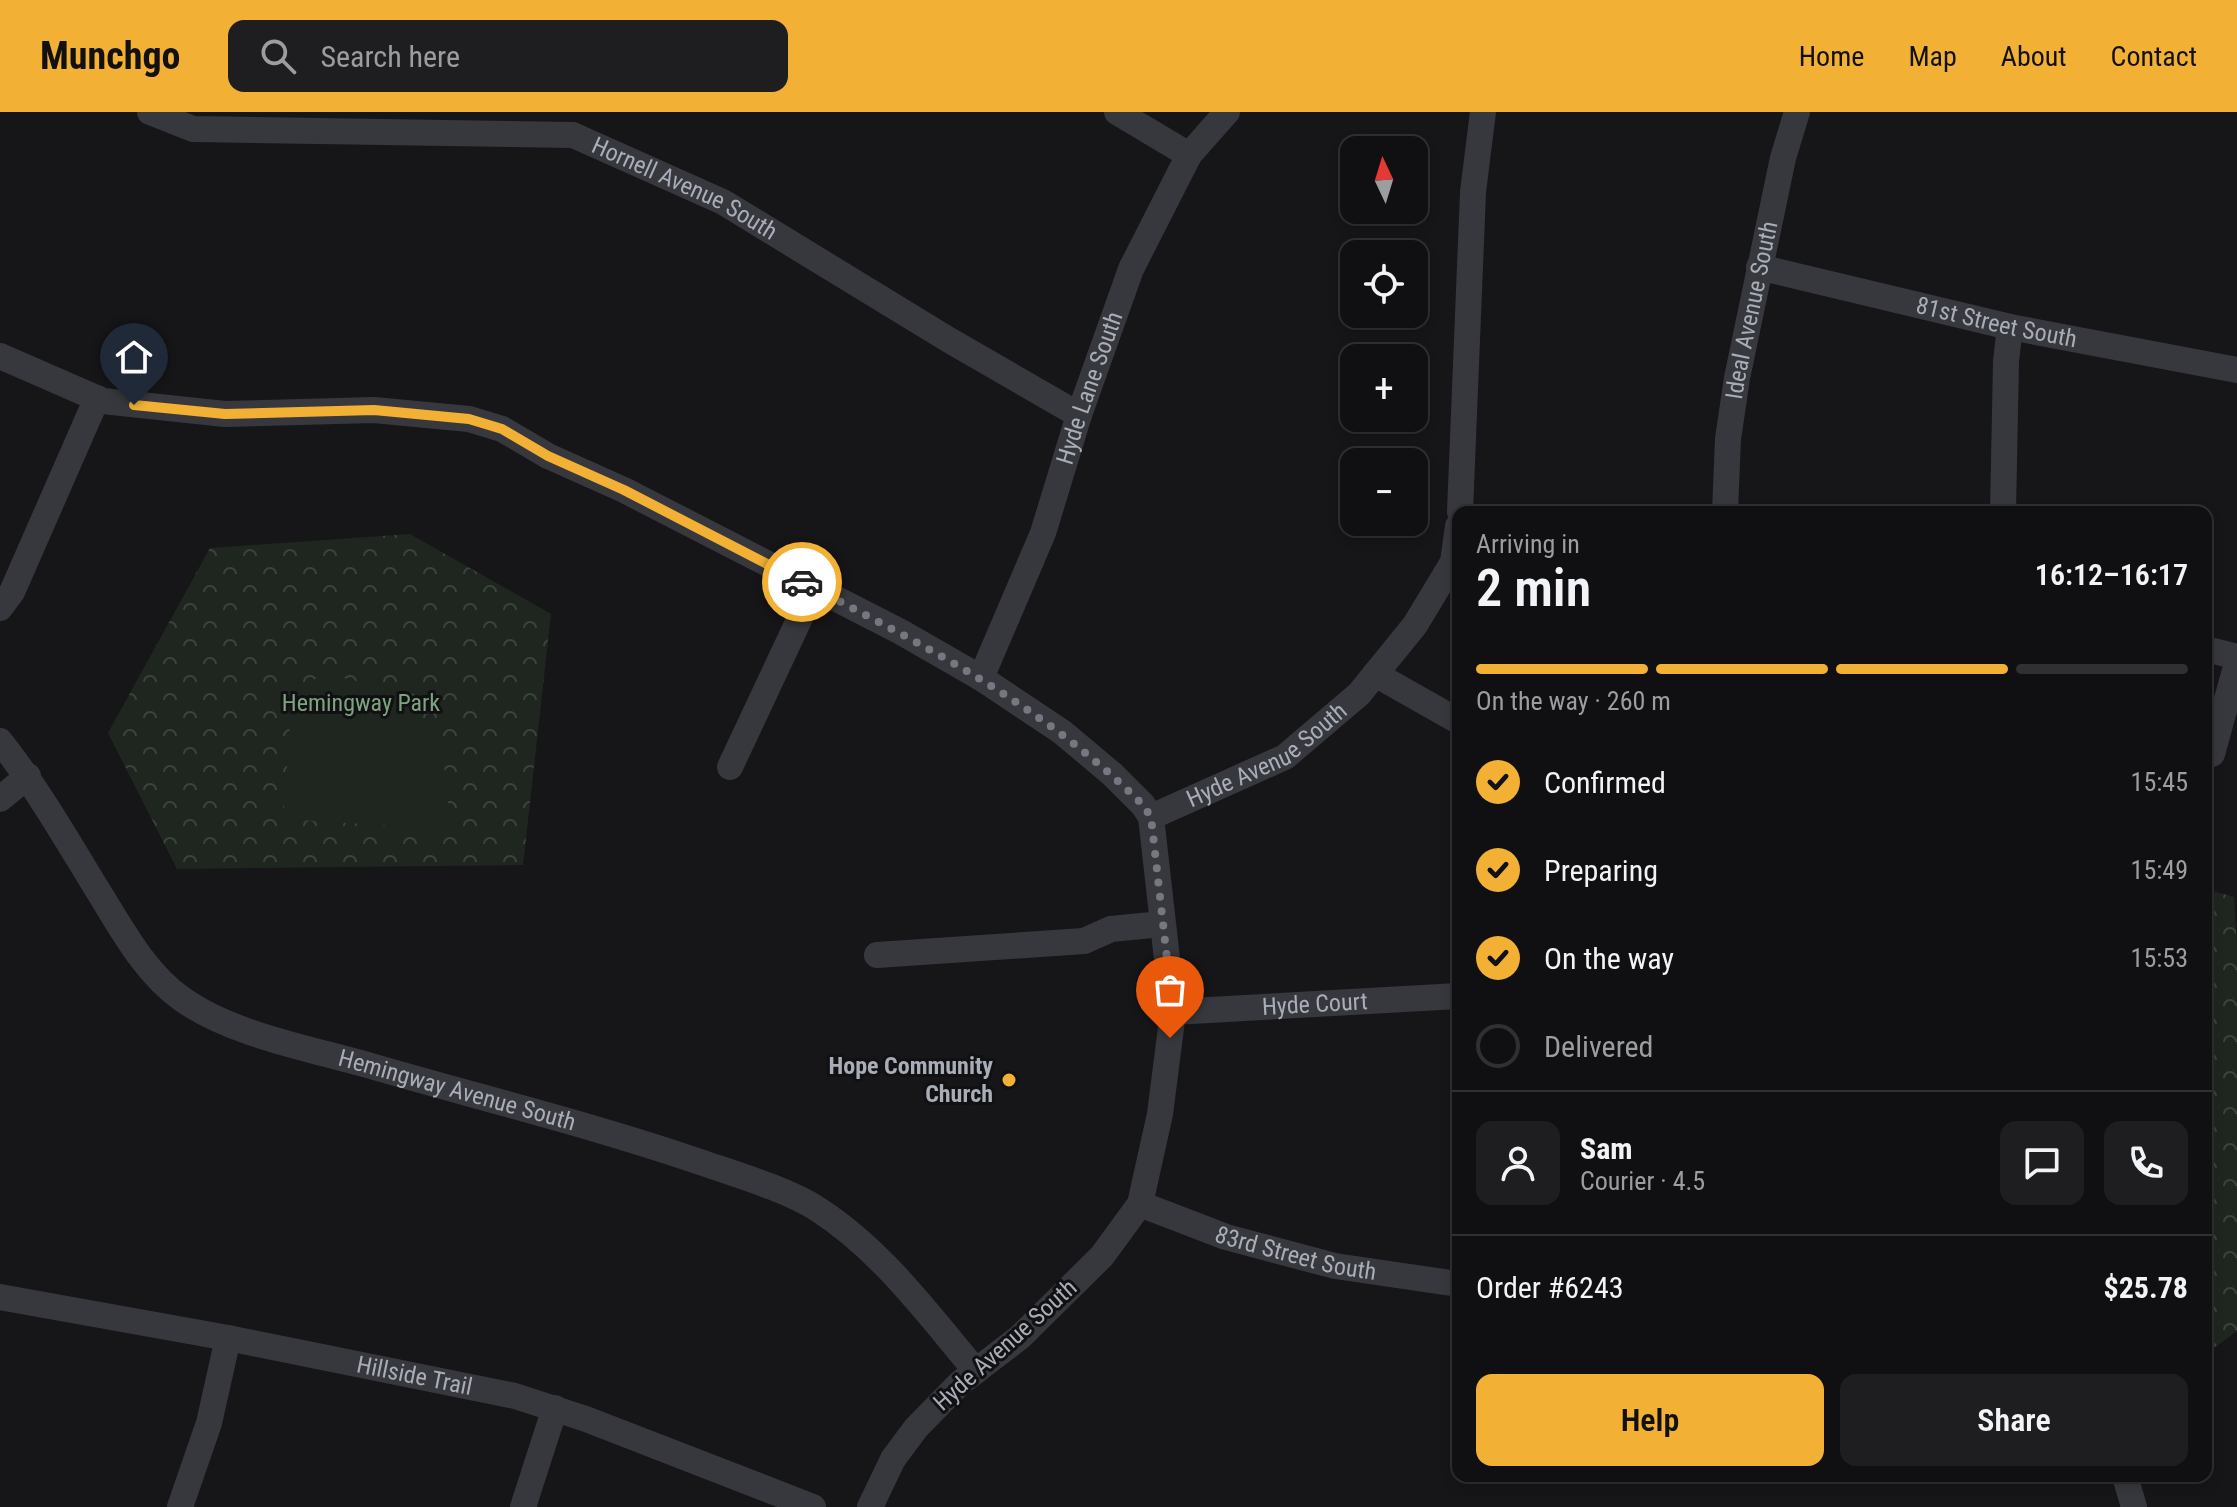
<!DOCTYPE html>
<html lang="en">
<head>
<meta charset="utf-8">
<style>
  :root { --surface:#101012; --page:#1e1e20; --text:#f1f3f6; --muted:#9c9d9f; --line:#303032; --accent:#f2b134 }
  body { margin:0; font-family:"Roboto Condensed",sans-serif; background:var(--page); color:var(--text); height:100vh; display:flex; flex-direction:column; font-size:30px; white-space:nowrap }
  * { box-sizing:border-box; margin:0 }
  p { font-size:26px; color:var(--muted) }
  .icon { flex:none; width:44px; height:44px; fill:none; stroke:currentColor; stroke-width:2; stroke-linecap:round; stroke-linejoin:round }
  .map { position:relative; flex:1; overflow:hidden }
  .sheet { position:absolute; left:1452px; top:394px; width:760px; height:976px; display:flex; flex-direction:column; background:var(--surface); border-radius:16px; box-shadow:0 4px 12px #0003,0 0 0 2px var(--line) }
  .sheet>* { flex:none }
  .needle { width:52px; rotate:356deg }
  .fabs { position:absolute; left:1340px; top:24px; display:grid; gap:16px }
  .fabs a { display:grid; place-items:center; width:88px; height:88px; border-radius:16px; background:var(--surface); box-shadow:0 4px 12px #0003,0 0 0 2px var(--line); font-size:40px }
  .pin { position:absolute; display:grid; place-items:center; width:68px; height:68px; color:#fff; margin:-82px -34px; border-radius:50% 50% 50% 0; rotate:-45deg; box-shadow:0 0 8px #0007 }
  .pin .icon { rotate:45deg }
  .courier { position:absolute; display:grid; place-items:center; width:80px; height:80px; margin:-40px; border:6px solid #f2b134; border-radius:50%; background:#fff; color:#222; box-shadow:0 2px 10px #0007 }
  .overview em { font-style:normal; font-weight:600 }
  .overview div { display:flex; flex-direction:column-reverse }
  .overview { display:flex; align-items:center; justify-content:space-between; height:136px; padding:0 24px }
  h1 { font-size:52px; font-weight:600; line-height:60px }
  .bar { display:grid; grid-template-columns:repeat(4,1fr); gap:12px 8px; align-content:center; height:96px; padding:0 24px }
  .bar i { height:10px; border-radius:6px; background:var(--line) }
  .bar .active { background:var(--accent) }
  .bar p { grid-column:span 4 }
  .line { display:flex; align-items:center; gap:20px; padding:0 24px; border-top:2px solid var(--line) }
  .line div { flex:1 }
  .round { display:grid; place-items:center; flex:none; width:84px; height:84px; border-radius:16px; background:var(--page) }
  ol { padding:0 24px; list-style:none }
  li { display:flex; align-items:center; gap:24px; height:88px }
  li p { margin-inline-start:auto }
  li .icon { padding:8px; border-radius:50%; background:var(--accent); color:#111; stroke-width:4 }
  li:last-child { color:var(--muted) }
  li i { width:44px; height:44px; border:4px solid var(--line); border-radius:50% }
  .action { display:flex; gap:16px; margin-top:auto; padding:16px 24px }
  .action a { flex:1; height:92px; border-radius:16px; background:var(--accent); color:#111; font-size:32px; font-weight:600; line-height:92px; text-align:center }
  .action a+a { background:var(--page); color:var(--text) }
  header { display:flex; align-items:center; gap:48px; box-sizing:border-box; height:112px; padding:0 40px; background:var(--accent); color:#111 }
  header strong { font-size:38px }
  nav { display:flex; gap:44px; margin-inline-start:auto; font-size:28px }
  .search { width:560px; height:72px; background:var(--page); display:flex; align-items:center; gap:20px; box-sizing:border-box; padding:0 28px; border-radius:16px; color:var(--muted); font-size:30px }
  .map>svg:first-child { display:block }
</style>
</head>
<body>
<header>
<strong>Munchgo</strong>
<div class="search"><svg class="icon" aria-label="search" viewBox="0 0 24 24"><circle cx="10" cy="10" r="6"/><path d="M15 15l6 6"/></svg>Search here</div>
<nav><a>Home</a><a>Map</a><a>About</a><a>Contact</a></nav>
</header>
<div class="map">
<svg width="2237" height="1395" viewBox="0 0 2237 1395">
  <defs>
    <pattern id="park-crowns" width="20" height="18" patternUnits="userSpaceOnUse" patternTransform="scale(2)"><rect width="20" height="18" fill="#1e261f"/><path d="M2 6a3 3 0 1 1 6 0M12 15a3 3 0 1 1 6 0" fill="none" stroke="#3c433d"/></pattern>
  </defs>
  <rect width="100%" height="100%" fill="#161618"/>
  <path fill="url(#park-crowns)" d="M410 422 551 502 523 753 177 757 108 621 210 436Z
    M2206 777 2234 785 2237 832V1219L2206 1242Z"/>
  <path fill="#1e261f" d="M331 563 393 578 430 616 450 673 445 717 283 707 293 573Z"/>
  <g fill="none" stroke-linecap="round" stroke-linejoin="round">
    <g stroke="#37383d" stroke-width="26">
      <path id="s1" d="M150 0 193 17 573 23 723 90 949 228 1079 303"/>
      <path d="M1117 0 1189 43"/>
      <path id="s2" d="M1759 155 2010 215 2237 258"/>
      <path d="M0 244 103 289 225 302 374 298 469 307 502 317 548 344 624 378 901 520 981 566 1062 620 1112 662 1143 693 1151 705 1173 900 1160 1002 1140 1092 1102 1144 1020 1225 960 1271 916 1316 893 1347 870 1395"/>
      <path d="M1460 400 1473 80 1483 0"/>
      <path id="s3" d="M1725 400 1728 327 1737 266 1783 46 1797 0"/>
      <path d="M2003 400 2006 249 2010 215"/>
      <path d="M0 496 12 480 97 286"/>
      <path d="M2206 537 2237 545"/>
      <path d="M1375 562 1458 609"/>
      <path id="s4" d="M981 566 1043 421 1079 303 1131 157 1189 43 1227 0"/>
      <path id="s5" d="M0 629C38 677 68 730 100 782 123 819 146 862 182 887 232 923 312 937 371 954 481 986 592 1013 700 1050 735 1062 789 1078 819 1098 882 1139 928 1202 976 1259"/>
      <path d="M2212 642 2237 551"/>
      <path d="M730 655 814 476"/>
      <path d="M0 687 28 664"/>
      <path id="s6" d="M1151 705 1285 645 1359 582 1415 513 1453 450 1458 414"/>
      <path d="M877 843 1084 829 1111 817 1162 812"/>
      <path id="s7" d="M1173 900 1458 884"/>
      <path id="s8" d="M1140 1092 1226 1125 1335 1154 1458 1172"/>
      <path id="s9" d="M0 1185 228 1226 515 1284 586 1307 813 1395"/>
      <path d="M2125 1364 2134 1395"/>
      <path d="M180 1395 209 1311 228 1226"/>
      <path d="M523 1395 555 1296"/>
    </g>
  </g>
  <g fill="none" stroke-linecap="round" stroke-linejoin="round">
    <path stroke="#757880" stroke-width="8" stroke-dasharray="0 14.4" d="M802 470C926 534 1043 593 1143 693L1151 705 1173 900 1170 926"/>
    <path stroke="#f2b134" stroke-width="10" d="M134 293 225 302 374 298 469 307 502 317 548 344 624 378 802 470"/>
  </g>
  <circle fill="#f2b134" stroke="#111113" stroke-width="3" cx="1009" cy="968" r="8"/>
  <g text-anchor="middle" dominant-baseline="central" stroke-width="6" stroke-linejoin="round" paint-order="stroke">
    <g font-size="24" fill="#a8adb8" stroke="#111113">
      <text stroke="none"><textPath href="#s1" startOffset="550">Hornell Avenue South</textPath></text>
      <text stroke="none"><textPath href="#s3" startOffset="204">Ideal Avenue South</textPath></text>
      <text stroke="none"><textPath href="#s2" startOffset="244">81st Street South</textPath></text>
      <text stroke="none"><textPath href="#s4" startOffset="310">Hyde Lane South</textPath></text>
      <text stroke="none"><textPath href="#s6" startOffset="132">Hyde Avenue South</textPath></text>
      <text stroke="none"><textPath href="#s7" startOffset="142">Hyde Court</textPath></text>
      <text stroke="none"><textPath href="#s5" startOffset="608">Hemingway Avenue South</textPath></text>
      <text stroke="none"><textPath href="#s8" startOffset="164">83rd Street South</textPath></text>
      <text transform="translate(1005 1233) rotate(-42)">Hyde Avenue South</text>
      <text stroke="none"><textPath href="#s9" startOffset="422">Hillside Trail</textPath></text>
    </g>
    <g font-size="24" fill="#7fa381" stroke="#111113">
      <text x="361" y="591">Hemingway Park</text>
    </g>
    <g font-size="24" font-weight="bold" fill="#a8adb8" stroke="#111113" text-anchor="end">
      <text x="993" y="954">Hope Community<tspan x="993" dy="28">Church</tspan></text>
    </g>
  </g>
</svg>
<div class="fabs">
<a><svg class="needle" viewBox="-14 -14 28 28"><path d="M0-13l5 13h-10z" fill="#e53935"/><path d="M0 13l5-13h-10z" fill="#9c9d9f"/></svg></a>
<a><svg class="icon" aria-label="locate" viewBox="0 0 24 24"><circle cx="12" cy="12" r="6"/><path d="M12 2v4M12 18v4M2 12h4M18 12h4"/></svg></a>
<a>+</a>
<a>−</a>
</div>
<div class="pin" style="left:1170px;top:926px;background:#ea580c"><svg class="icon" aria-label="bag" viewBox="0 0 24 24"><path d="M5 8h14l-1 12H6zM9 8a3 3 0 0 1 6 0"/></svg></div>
<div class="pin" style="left:134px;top:293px;background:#1f2937"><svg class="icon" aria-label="home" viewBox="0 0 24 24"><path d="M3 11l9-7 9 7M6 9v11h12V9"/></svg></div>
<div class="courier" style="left:802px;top:470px"><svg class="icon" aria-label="car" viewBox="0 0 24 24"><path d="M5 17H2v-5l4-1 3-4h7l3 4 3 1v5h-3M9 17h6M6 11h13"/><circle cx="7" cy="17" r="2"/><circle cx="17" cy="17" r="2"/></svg></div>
<section class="sheet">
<div class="overview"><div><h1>2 min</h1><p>Arriving in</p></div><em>16:12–16:17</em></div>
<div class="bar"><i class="active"></i><i class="active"></i><i class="active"></i><i></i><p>On the way · 260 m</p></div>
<ol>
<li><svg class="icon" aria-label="check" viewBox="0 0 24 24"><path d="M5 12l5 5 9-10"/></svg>Confirmed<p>15:45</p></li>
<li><svg class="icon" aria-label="check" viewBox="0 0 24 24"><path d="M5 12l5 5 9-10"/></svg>Preparing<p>15:49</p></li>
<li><svg class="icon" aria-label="check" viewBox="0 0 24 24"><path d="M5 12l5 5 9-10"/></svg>On the way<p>15:53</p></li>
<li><i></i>Delivered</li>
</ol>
<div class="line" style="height:144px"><a class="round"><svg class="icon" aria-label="person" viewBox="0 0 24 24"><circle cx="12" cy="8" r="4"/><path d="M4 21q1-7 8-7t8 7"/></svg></a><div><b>Sam</b><p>Courier · 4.5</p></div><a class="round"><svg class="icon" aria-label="chat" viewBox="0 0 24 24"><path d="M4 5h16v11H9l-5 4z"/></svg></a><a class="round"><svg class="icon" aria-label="phone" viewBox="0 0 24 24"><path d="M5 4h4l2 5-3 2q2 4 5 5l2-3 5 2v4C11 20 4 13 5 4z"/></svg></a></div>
<div class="line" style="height:104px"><div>Order #6243</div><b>$25.78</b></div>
<div class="action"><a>Help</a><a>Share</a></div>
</section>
</div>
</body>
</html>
